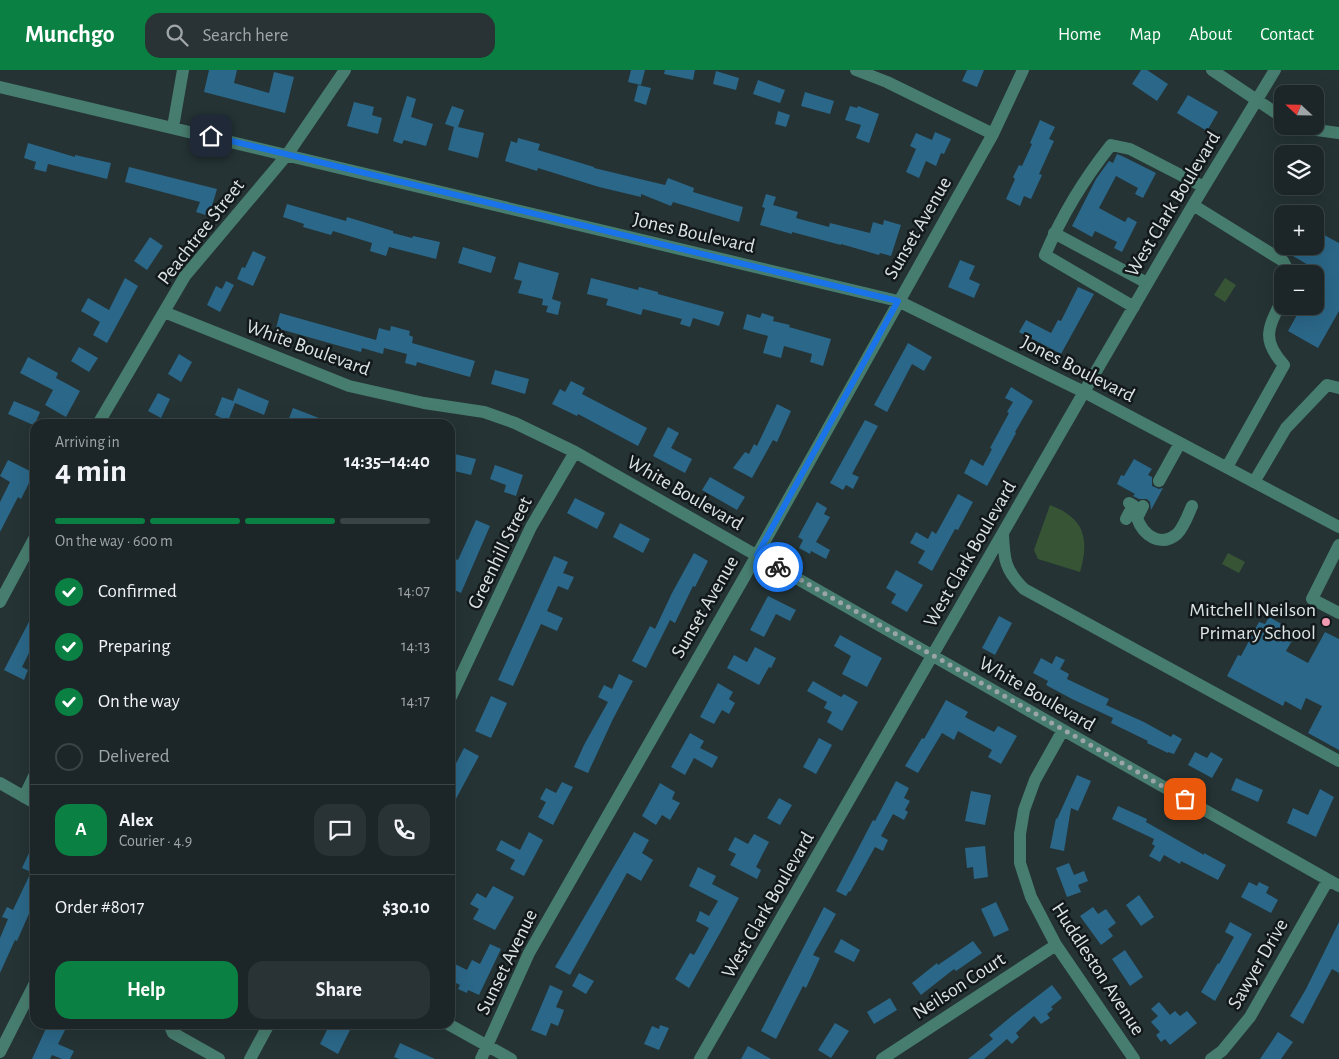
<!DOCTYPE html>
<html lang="en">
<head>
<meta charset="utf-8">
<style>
  :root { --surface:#1c2628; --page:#293234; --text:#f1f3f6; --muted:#a0a5a8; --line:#3a4345; --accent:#0b8043 }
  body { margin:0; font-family:"Alegreya Sans",sans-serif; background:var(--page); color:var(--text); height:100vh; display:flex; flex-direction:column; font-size:19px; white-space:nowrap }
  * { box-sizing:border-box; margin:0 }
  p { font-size:16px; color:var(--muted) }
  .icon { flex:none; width:28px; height:28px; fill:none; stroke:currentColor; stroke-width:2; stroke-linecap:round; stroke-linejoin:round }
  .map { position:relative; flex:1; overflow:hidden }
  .sheet { position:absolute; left:30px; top:349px; width:425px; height:610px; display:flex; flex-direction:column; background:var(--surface); border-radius:15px; box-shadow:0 5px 20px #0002,0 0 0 1px var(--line) }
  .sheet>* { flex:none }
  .needle { width:32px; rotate:292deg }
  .controls { position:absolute; left:1274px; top:15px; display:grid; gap:10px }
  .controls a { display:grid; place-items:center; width:50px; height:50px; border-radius:10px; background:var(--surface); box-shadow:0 5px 20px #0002,0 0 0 1px var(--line); font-size:25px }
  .pin { position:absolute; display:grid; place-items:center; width:42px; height:42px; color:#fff; margin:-21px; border-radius:10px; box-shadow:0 2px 8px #0006 }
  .courier { position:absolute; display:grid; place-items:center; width:50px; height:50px; margin:-25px; border:4px solid #1a73e8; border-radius:50%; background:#fff; color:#222; box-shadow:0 1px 6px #0007 }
  .overview em { font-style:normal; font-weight:700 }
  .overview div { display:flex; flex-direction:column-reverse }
  .overview { display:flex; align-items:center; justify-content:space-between; height:85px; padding:0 25px }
  h1 { font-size:32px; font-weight:700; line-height:38px }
  .bar { display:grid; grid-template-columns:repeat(4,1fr); gap:8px 5px; align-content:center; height:60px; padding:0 25px }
  .bar i { height:6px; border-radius:4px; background:var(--line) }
  .bar .active { background:var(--accent) }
  .bar p { grid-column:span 4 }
  .line { display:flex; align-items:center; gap:12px; padding:0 25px; border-top:1px solid var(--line) }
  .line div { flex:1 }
  .round { display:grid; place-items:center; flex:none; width:52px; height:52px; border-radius:15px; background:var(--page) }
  ol { padding:0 25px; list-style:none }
  li { display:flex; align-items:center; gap:15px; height:55px }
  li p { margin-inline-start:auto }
  li .icon { padding:5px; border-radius:50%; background:var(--accent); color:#fff; stroke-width:4 }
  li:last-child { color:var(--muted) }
  li i { width:28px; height:28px; border:2px solid var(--line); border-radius:50% }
  .cta { display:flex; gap:10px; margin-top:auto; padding:10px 25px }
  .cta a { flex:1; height:58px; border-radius:15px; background:var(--accent); color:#fff; font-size:20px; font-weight:700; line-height:58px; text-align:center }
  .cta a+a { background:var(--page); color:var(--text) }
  header { display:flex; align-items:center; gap:30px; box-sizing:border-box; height:70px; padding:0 25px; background:var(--accent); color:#fff }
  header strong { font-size:24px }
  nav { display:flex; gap:28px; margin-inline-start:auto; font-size:18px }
  .search { width:350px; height:45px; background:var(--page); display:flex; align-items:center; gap:12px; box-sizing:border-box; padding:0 18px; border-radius:15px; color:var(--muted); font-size:19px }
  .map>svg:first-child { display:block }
</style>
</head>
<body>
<header>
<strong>Munchgo</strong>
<div class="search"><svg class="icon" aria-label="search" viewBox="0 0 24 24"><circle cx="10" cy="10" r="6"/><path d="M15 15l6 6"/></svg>Search here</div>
<nav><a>Home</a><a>Map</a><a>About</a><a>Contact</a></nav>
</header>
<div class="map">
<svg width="1339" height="989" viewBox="0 0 1339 989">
  <rect width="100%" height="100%" fill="#253335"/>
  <path fill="#375535" d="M1225 208 1236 215 1225 232 1214 225Z
    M1050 435C1084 448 1090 468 1080 502L1038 489 1034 480Z
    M1228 483 1245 492 1239 503 1222 494Z"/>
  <path fill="#2b6788" d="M209 0H237L234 13 269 23 274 2 294 7 285 43 204 22Z
    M631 0H645L641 15 628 12Z
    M665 0H695L693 10 664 4Z
    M967 0H984L977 17 962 11Z
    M1141 0H1147L1168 14 1157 31 1132 14Z
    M716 1 739 8 736 20 713 14Z
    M758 10 785 20 780 33 753 24Z
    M638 15 651 18 646 35 634 31Z
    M805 22 834 31 830 44 801 36Z
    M1188 25 1218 42 1207 61 1177 43Z
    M407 26 416 29 411 47 433 54 426 76 404 70 402 74 393 71Z
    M354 32 374 37 372 45 382 48 378 64 347 56Z
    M452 36 464 40 458 57 484 63 478 88 448 80 454 57 445 54Z
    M850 36 857 38 858 36 879 44 869 73 856 68 861 55 845 50Z
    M778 41 790 45 786 57 775 54Z
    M1040 50 1055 57 1049 69 1054 71 1039 104 1042 105 1031 129 1024 126 1020 136 1006 129 1015 109 1013 107 1019 95 1022 96 1032 74 1030 73Z
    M935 62 951 69 944 84 941 83 936 96 926 91 919 108 906 102 916 79 910 76 916 63 932 70Z
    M518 68 540 74 538 80 594 97V98L665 115 668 108 694 118 693 122 743 137 739 152 673 132 671 136 641 124V127L599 117 538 98 537 101 505 91 511 71 517 73Z
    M28 73 75 87V85L111 93 107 109 48 94 46 102 34 99 36 92 24 88Z
    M1117 84 1122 86 1156 103 1143 128 1135 124 1138 118 1116 106 1099 138 1125 152 1128 147 1137 152 1122 182 1114 178 1117 172 1095 161 1092 167 1072 156 1096 109 1109 91 1113 93Z
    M129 97 217 119 209 146 196 142 200 132 125 112Z
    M766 124 776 127 773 135 798 142 796 148 829 157 830 153 870 163 873 152 883 155 884 150 901 155 891 186 880 183 879 185 841 174V175L792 162V164L760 155 765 138 762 137Z
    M287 134 346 151 347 147 393 161V163L412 168 413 166 440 172 436 189 389 177 386 186 370 181 372 173 333 161 331 165 303 157 304 154 283 147Z
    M1315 160 1339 173V241L1318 278 1288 261 1302 236H1315V199L1293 186 1299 176H1315Z
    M150 167 163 176 147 200 134 191Z
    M463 177 496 187 491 203 458 193Z
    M253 181 266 187 253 216 237 209 242 197 245 198Z
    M960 190 975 196 969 209 980 214 974 228 948 217Z
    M519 192 559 203 552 229 561 232 558 245 546 242 548 236 542 235 543 229 518 223 522 211 514 209Z
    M125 208 138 216 107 273 93 265 100 252 81 241 88 228 109 240Z
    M591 208 638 220 639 217 658 222V224L724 242 719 256 693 248 690 257 680 254 682 249 643 239 641 245 606 235 608 229 587 224Z
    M226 211 234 215 220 242 207 235 216 216 222 219Z
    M1078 217 1094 224 1061 284 1019 262 1026 250 1051 263 1058 250 1061 251Z
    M280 243 376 270 379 258 390 261 391 256 410 261 409 265 413 267 412 273 475 291 470 307 417 292 416 296 405 293 407 284 384 278 383 284 362 278 361 282 276 258Z
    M762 243 774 247 773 251 790 255 789 257 831 269 823 296 810 292 812 284 784 276 781 288 763 283 768 266 743 259 747 244 760 248Z
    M908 273 932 287 924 301 912 294 887 342 874 335Z
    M79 277 98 288 89 302 71 291Z
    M179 284 192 292 181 312 168 304Z
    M28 287 58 303 56 308 80 321 66 347 45 335 53 320 20 303Z
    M495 300 529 309 525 324 491 314Z
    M571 311 585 318 582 324 647 358 638 376 578 344 577 346 552 334 560 319 565 322Z
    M1011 317 1033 331 1015 362 1016 363 987 416 964 403 971 389 983 396 992 379 990 378 1009 343 1007 342 1013 332 1005 328Z
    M238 318 269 331 264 345 235 333 228 351 215 345 222 327 233 331Z
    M158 323 170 329 161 348 148 341Z
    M14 331 40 342 35 354H31L8 344Z
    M777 334 791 341 777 372 773 370 752 408 733 398 745 382 749 384 754 374 757 376Z
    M293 338 332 353V354H287Z
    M865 350 878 356 852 404 859 407 853 419 846 415 843 420 830 413Z
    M668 357 679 363 671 378 692 389 685 403 653 386Z
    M450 383 476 389 471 405 450 400Z
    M1134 389 1152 399 1148 405 1152 407V416L1159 419 1163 418 1151 440 1150 432 1147 429H1139L1133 426 1135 424 1117 414 1121 405 1124 406Z
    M8 390 34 403 21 429 18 427 0 462V432L10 412 0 406Z
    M495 395 523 405 516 426 504 422 506 415 490 409Z
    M710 407 745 427 737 440 702 420Z
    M958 424 973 432 958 460 955 459 932 501 918 493 925 481 910 473 916 462 928 469 932 461 936 464Z
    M575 428 605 443 597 459 567 443Z
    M817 432 827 438 824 444 830 447 816 472 830 480 826 489 811 481 810 484 799 478 803 470 798 467Z
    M476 450 490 456 461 523 450 518V487L458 490Z
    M620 453 650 469 643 483 613 467Z
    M694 483 708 491 695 517 693 516 675 553 670 550 646 598 632 591 650 556 655 559 672 523Z
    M554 486 568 492 563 503 574 507 568 520 558 516 547 541 563 548 557 561 541 554 513 616 498 610Z
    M896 500 923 515 907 542 891 533 896 524 886 518Z
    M768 526 796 540 790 551 776 544 764 567 750 560Z
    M35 540V571L22 597 28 600 24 610 4 600Z
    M999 546 1012 553 995 585 982 578Z
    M1269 547 1287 557 1284 564 1293 569 1286 581 1308 593 1325 562 1339 569V680L1308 663 1322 636 1306 628 1301 640 1285 631 1283 636 1227 606 1238 585 1241 586 1259 552 1265 554Z
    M840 565 882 588 867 617 842 604 851 586 834 576Z
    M755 577 776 588 771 598 769 597 759 615 727 598 734 585 747 592Z
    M1056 586 1065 590 1060 599 1069 604 1067 609 1109 629 1106 635 1144 652 1171 667 1173 664 1182 669 1174 684 1168 682V683L1147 673 1148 671 1111 653 1113 648 1072 629 1046 615 1048 611 1033 603 1041 588 1052 594Z
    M619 604 633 611 613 649 588 703 574 697 584 675 608 632 598 627 604 615 612 619Z
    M813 611 841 627 844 624 858 632 842 661 827 652 832 642 824 638 827 632 807 621Z
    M718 613 733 622 729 629 735 633 729 644 722 640 714 654 700 647Z
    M491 626 507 633 491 668 475 661Z
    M946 630 968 642 965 647 994 662 998 656 1017 666 1001 694 988 687 992 680 958 661 954 670 942 663 918 703 905 696 922 668 924 669Z
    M690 663 704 671 700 678 718 687 712 698 694 688 685 705 671 697Z
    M819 668 832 675 816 704 803 697Z
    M464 678 479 686 450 740V705Z
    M1195 682 1207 688 1211 682 1223 689 1212 708 1188 695Z
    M1077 705 1091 711 1078 741 1071 738 1064 781 1050 778 1056 748 1057 749Z
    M1236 708 1263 720 1258 732 1231 720Z
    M896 711 909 718 904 728 910 731 905 740 908 742 904 750 893 744 881 766 888 770 883 781 875 777 850 822 849 821 846 826 836 821 873 750 875 751Z
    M562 712 573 717 553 755 538 747 546 732 540 729 546 718 556 723Z
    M660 713 675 722 672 729 680 733 670 750 662 745 656 755 642 746Z
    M1320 719 1334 727 1316 767 1287 753 1293 738 1308 745Z
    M971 721 991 725 985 755 965 751Z
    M779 728 792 735 780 755 767 748Z
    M1118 736 1147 749 1146 752 1204 785V783L1226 795 1218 810 1181 791 1180 794 1164 785 1160 792 1149 786 1155 776 1152 774 1154 769 1112 749Z
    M529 762 543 770 524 806 510 799 515 790 496 780 501 770 520 780Z
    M634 762 649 770 642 783 653 790 641 811 627 803 570 905 555 897Z
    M754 764 769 772 756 797 761 800 757 809 730 795 736 784 728 780 735 767 748 774Z
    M35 770V830L17 871 15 870 0 903V868L8 849 2 847 7 837 13 840 31 802 22 798Z
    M985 776 988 807 974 809 973 797 967 798 965 778Z
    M1069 793 1074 805 1084 801 1088 811 1078 815 1081 822 1067 827 1056 798Z
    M698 797 716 806 712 814 739 828 720 863 689 918 675 909 690 883 694 885 709 858 696 851 700 841 709 846 718 831 689 816Z
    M1249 812 1257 816 1259 812 1269 817 1266 823 1278 830 1271 843 1241 827Z
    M493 816 514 827 495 860 473 849 479 839 470 834 477 823 486 828Z
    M1139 825 1154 847 1141 856 1126 835Z
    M996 832 1009 860 994 867 981 839Z
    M824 837 836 844 813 885 820 888 806 918 803 916 776 969 761 961Z
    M1093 837 1098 844 1106 839 1116 853 1108 859 1113 866 1101 875 1080 846Z
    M1230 852 1252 864 1215 931 1201 922 1218 893 1219 894 1234 867 1225 862Z
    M1339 852V903L1332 899 1303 954 1290 946 1306 919Z
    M841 869 860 880 854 892 834 882Z
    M973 871 982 883 956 901 954 899 921 925 912 913 937 893 938 895Z
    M490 874 501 879 479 925 468 920 467 923 458 919 460 915 450 910V905L455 894 467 900 472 890 480 894Z
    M1125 880 1143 907 1130 916 1112 889Z
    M579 903 594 911 586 924 572 916Z
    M550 915 563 921 556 937 564 940 558 956 551 953 546 966 531 960Z
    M1052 915 1062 928 1051 937 1053 939 1047 944 1050 948 1041 954 1034 946 1016 963 1019 967 1012 974 1007 969 984 989H968L993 969 989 965 1013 945Z
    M890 928 897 940 874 954 867 942Z
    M1159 932 1170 945 1175 941 1180 946 1187 941 1197 953 1170 975 1165 969 1161 972 1156 965 1160 962 1151 952 1158 946 1151 939Z
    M835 953 849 961 831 988 818 980Z
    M48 954H68L58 974 74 981 70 989H62L52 985 50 989H32Z
    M330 954H353L338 984 320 974Z
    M660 955 669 958 659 980 644 974 652 956 659 959Z
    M1278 962 1293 972 1281 989H1260Z
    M400 973 435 989H399L394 987Z
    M748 976 771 989H741Z"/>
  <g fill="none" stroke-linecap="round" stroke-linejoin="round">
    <path stroke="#477d6e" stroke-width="12" d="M856 0 887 12 993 64
      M1212 0 1282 47
      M0 17 898 231 1084 322 1339 457
      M1303 56 1309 59 1339 63
      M173 57 183 0
      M1193 135 1283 191 1290 204
      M1054 163 1147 213
      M1134 237 1045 185C1062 145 1084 109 1111 75L1130 79 1204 117
      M164 242 349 316 424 333 484 342 515 353 575 382 1063 660 1339 816
      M98 354 185 206 287 85 345 0
      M1227 397 1284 295C1261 270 1268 258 1282 230
      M1159 411 1180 373
      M1254 412 1286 358 1327 315 1339 318
      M1129 433 1134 436 1135 441
      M1143 436 1137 448C1143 465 1160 478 1177 464 1184 457 1188 445 1192 436
      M1126 449 1129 443 1134 444 1137 448
      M1003 464C1004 490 1005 500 1024 519L1339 691
      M1339 475 1312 529 1339 543
      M0 532 35 467
      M450 629 531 457 575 382
      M1063 660 1035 710 1024 740 1020 764V793L1031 827 1056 875 1134 989
      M0 713 35 733
      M24 727 35 704
      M169 954 173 963 219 989
      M448 954 511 989
      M0 982 35 913
      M250 989 269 954
      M481 989 529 883 757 485 993 64 1023 0
      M700 989 1084 322 1193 135 1275 0
      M882 989 1056 875
      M1211 989 1222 981 1250 947 1328 810"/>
  </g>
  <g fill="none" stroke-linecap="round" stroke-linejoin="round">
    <path stroke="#9ba5a7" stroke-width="5" stroke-dasharray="0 9" d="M778 497 1185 729"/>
    <path stroke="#1a73e8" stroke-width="6" d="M211 66 898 231 757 485 778 497"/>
  </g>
  <circle fill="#f19ab3" stroke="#13191a" stroke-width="2" cx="1326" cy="552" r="5"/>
  <g text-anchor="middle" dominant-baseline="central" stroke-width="5" stroke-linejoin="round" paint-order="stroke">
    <g font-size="20" fill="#dbe3e4" stroke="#13191a">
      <text transform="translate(1173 134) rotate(-59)">West Clark Boulevard</text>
      <text transform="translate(918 158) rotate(-60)">Sunset Avenue</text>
      <text transform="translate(201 162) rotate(-52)">Peachtree Street</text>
      <text transform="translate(694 163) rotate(13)">Jones Boulevard</text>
      <text transform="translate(308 278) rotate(20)">White Boulevard</text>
      <text transform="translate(1078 299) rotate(27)">Jones Boulevard</text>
      <text transform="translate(685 423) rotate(30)">White Boulevard</text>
      <text transform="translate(500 483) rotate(-64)">Greenhill Street</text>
      <text transform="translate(970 484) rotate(-60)">West Clark Boulevard</text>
      <text transform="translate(705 537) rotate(-60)">Sunset Avenue</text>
      <text transform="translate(1037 624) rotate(30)">White Boulevard</text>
      <text transform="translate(768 835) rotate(-60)">West Clark Boulevard</text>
      <text transform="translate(507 892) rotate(-64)">Sunset Avenue</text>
      <text transform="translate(1258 894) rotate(-60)">Sawyer Drive</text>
      <text transform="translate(1098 899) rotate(57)">Huddleston Avenue</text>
      <text transform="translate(959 916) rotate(-33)">Neilson Court</text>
    </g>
    <g font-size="20" fill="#dbe3e4" stroke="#13191a" text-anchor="end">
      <text x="1316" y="540">Mitchell Neilson<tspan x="1316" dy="23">Primary School</tspan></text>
    </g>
  </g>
</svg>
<div class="controls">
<a><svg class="needle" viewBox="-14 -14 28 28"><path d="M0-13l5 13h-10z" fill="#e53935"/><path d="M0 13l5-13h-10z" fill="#a0a5a8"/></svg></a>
<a><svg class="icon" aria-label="layers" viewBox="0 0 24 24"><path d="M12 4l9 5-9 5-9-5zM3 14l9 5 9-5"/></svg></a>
<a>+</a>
<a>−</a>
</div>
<div class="pin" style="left:1185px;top:729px;background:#ea580c"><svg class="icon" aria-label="bag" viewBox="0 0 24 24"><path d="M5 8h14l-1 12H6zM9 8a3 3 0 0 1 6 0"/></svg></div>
<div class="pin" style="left:211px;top:66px;background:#1f2937"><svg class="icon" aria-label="home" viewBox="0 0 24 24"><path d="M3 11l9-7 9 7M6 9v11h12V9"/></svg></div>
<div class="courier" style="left:778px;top:497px"><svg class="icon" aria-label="bike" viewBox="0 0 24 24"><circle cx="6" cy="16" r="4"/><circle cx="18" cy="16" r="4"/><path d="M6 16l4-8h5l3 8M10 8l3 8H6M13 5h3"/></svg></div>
<section class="sheet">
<div class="overview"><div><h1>4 min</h1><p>Arriving in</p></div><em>14:35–14:40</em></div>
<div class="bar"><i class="active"></i><i class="active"></i><i class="active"></i><i></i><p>On the way · 600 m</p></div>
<ol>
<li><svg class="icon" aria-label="check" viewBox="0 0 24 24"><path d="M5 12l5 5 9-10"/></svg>Confirmed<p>14:07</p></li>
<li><svg class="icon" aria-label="check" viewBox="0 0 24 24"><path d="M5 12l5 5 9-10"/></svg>Preparing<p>14:13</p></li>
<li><svg class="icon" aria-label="check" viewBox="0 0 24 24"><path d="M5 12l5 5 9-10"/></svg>On the way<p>14:17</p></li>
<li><i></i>Delivered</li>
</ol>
<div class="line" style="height:90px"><b class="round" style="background:var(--accent);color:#fff">A</b><div><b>Alex</b><p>Courier · 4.9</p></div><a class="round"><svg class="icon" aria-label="chat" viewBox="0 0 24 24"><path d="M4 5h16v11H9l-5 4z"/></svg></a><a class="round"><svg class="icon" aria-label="phone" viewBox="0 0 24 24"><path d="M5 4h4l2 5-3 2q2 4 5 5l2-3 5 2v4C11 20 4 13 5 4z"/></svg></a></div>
<div class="line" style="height:65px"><div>Order #8017</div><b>$30.10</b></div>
<div class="cta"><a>Help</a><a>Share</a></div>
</section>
</div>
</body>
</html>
